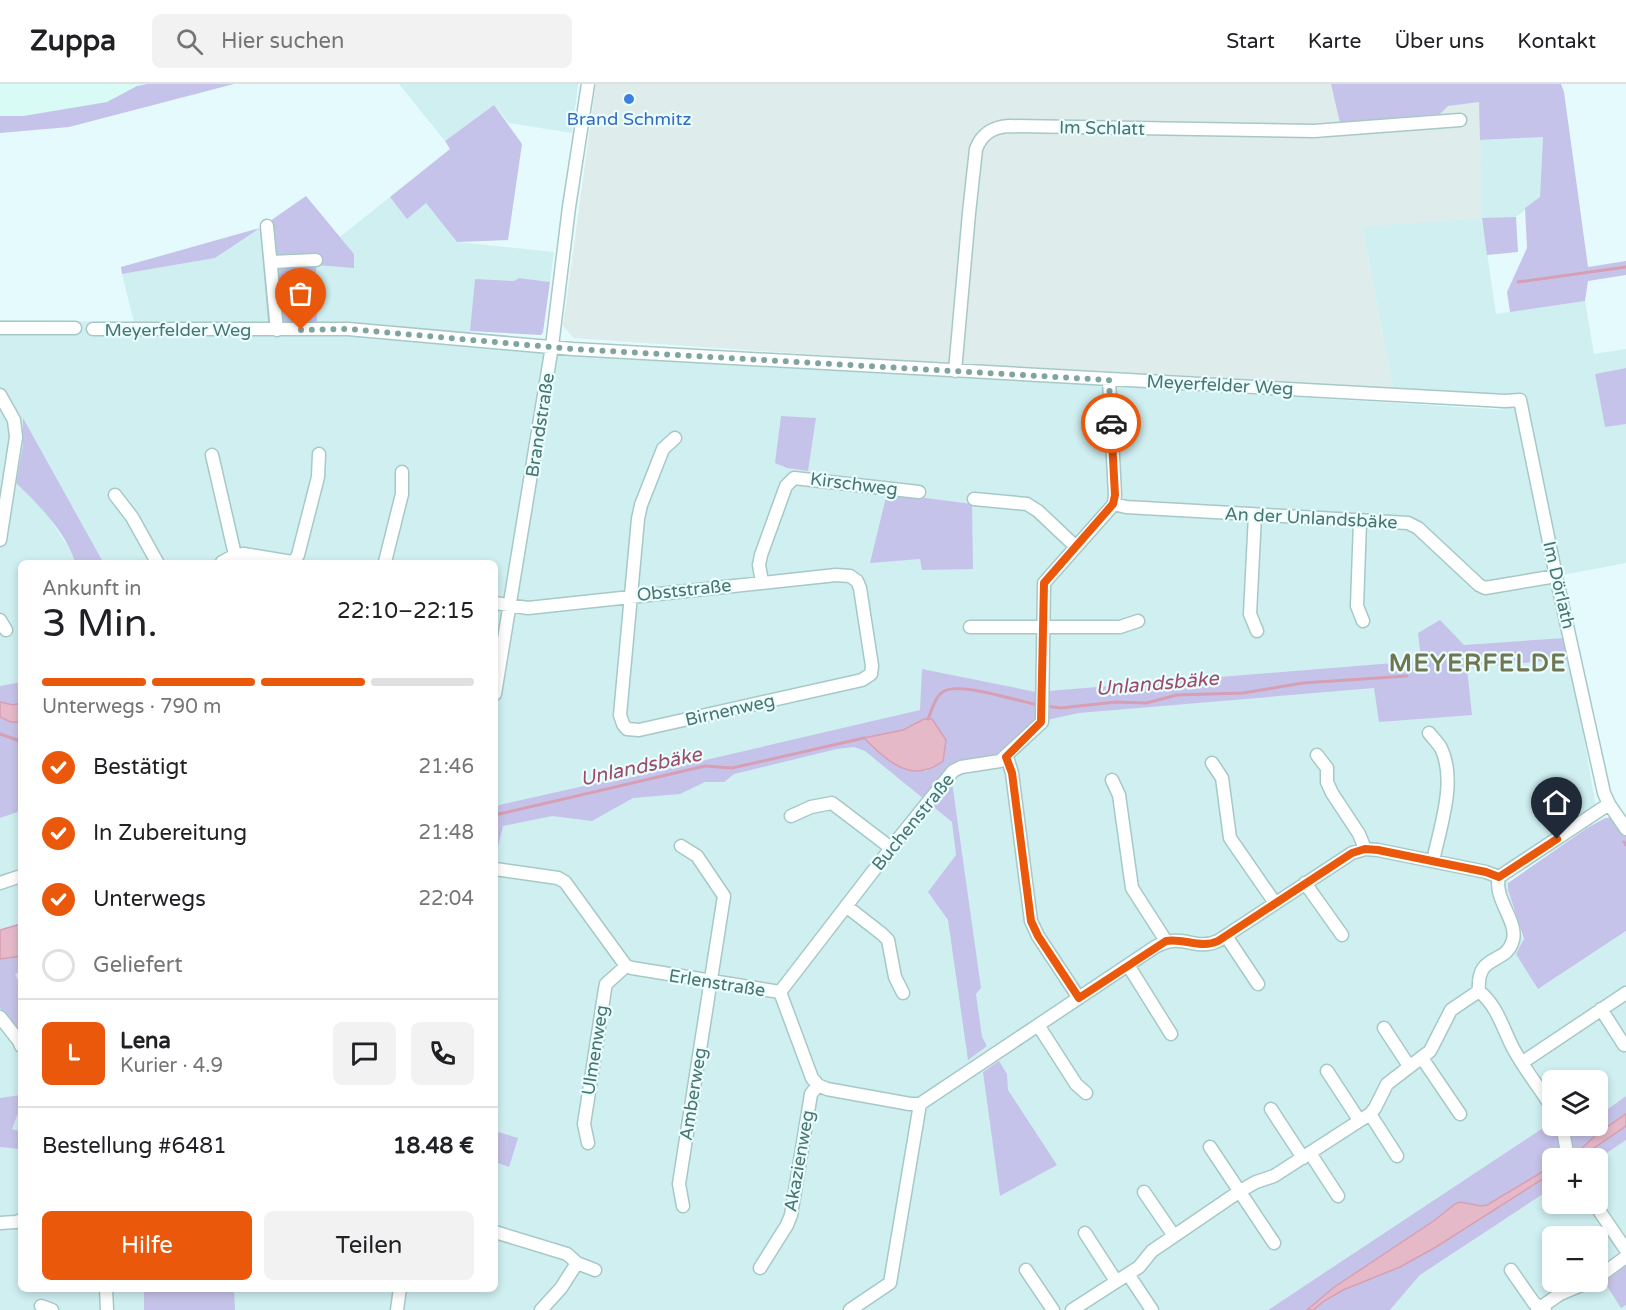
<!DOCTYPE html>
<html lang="de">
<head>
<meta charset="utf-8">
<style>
  :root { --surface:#fff; --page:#f2f2f2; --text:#202124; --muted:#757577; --line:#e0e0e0; --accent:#ea580c }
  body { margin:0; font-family:"Varela Round",sans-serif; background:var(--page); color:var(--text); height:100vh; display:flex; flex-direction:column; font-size:22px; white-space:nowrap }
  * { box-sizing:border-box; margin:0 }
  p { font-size:20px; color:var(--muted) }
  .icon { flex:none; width:33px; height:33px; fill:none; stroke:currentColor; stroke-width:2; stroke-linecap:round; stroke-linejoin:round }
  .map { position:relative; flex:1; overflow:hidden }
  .details { position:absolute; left:18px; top:476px; width:480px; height:732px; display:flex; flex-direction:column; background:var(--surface); border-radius:9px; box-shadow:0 3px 9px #0003 }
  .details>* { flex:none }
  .buttons { position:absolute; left:1542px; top:986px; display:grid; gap:12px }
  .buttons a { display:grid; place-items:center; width:66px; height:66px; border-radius:9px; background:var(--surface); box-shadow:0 3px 9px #0003; font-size:30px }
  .pin { position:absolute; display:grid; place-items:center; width:51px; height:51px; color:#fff; margin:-62px -26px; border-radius:50% 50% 50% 0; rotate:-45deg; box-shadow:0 0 6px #0007 }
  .pin .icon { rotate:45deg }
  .courier { position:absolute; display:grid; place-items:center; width:60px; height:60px; margin:-30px; border:4px solid #ea580c; border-radius:50%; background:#fff; color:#222; box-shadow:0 2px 8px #0007 }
  .summary em { font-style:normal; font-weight:600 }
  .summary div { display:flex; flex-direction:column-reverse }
  .summary { display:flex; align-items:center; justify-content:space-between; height:102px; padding:0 24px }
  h1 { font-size:39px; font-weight:600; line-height:45px }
  .bar { display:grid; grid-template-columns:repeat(4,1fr); gap:9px 6px; align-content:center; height:72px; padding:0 24px }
  .bar i { height:8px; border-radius:4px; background:var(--line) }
  .bar .on { background:var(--accent) }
  .bar p { grid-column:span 4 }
  .line { display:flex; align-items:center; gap:15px; padding:0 24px; border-top:2px solid var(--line) }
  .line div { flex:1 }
  .round { display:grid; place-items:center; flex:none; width:63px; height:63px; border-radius:9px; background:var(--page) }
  ol { padding:0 24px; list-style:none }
  li { display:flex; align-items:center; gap:18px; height:66px }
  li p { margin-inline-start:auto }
  li .icon { padding:6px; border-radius:50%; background:var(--accent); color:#fff; stroke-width:4 }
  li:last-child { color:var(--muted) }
  li i { width:33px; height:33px; border:3px solid var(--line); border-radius:50% }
  .primary-button { display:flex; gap:12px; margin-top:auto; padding:12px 24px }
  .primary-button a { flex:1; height:69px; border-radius:9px; background:var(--accent); color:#fff; font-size:24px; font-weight:600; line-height:69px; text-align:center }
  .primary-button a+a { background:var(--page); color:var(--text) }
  header { display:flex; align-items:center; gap:36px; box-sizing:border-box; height:84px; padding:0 30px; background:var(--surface); border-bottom:2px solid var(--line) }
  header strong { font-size:28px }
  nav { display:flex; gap:33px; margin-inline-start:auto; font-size:21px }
  .search { width:420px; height:54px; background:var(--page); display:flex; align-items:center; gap:15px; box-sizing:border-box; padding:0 21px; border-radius:9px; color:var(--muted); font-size:22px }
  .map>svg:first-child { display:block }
</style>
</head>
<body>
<header>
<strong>Zuppa</strong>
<div class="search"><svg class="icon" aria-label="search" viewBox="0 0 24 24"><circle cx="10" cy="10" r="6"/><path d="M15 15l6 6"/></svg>Hier suchen</div>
<nav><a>Start</a><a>Karte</a><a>Über uns</a><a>Kontakt</a></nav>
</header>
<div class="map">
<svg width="1626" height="1226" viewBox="0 0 1626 1226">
  <rect width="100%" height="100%" fill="#e4fafc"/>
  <path fill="#cfeff1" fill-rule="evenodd" d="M399 0H578L572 49 509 39 494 21 445 57Z
    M1543 53 1540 114 1516 133 1482 135 1496 230 1585 217 1594 270 1626 265V284L1595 290 1605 342 1626 340V479L1556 492 1521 356 1569 569 1596 723 1508 780V806L1538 905 1626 847V1012L1598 1032V996H1552V1038L1268 1226H0V734L21 727V1204H495V478H103L23 336V361L16 399 45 427 72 469 75 478H21V598L0 602V236L134 238 122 190 215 174 260 144 268 240 317 239 316 180 354 170 340 153 390 113 407 134 426 119 457 158 554 168 550 198 519 194 514 197 475 195 469 263 1507 326 1393 304 1362 142 1482 134 1480 56Z
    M1626 1056V1226H1390L1420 1191 1552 1104V1119H1598V1075ZM1552 1152H1598V1197H1552Z"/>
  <path fill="#d8fcf5" d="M0 0H147L137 2 107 18 23 32H0Z"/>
  <path fill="#deeceb" d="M596 0H1331L1340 39 1480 17 1482 134 1362 143 1393 304 1064 288 574 254 563 242Z"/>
  <path fill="#c6c3ea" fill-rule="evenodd" d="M147 0H234L69 43 0 49V32H23L107 18 137 2Z
    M1331 0H1561L1564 8 1588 183 1626 177V191L1588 197 1585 217 1510 228 1507 208 1527 164 1525 124 1540 113 1543 53 1480 56 1479 18 1448 22 1440 30 1340 39Z
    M494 21 522 60 508 156 457 158 426 119 407 135 390 113 450 65 445 57Z
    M306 112 354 170V184L316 181 317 239 268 240 260 144 215 174 122 190 121 183 260 144Z
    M1516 133 1518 168 1487 171 1482 134Z
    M519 194 550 198 543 248 541 251 470 247 475 195 514 197Z
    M1626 284V340L1605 343 1595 290Z
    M781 332 816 334 808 387 787 384 775 379Z
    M23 334 103 478H75C65 447 39 421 16 399L23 361Z
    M887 409 972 420 973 485 922 486 920 475 870 479Z
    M1440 536 1464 561 1565 554 1570 575 1467 584 1472 631 1379 638 1374 604 1079 629 1037 638 999 670 959 691 952 698 981 904 976 910 982 953 987 962 968 976 948 836 928 808 956 771 952 738 865 667 854 663 837 665 734 690 724 698H705L680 710 633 714 592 737 552 732 503 742 495 775V722L606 697 607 699 920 626 922 585 1036 608 1406 578 1421 575 1418 549ZM924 635H932L927 687C898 688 886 671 865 654L903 646Z
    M21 598V619L13 621 0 618V602Z
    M0 633 11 638H21V727L0 734Z
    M1615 733 1626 749V847L1538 905 1516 870 1524 855 1508 806V799L1587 744 1605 734Z
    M21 872V887L15 890 21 903V945L14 944 0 924V875Z
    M999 977 1007 990 1008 1006 1057 1081 1000 1112 983 988Z
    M21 1011V1021L12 1045 19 1047 20 1065 0 1063V1014Z
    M1626 1012V1056L1598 1075 1575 1074 1570 1051 1584 1041H1598V1032Z
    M1552 1038V1041L1556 1043 1562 1074H1552V1104L1420 1191 1390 1226H1268Z
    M495 1047 518 1054 509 1083 495 1078Z
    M1626 1181V1221L1621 1224 1603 1196Z
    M144 1205H234L235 1226H144Z"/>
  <path fill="#e6b9c9" stroke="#d79fb3" stroke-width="1.5" d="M0 618 13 621 21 619V638H11L0 633Z
    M924 635H932L946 656 943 677C912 701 887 677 864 654L903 646Z
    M21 840V872L0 875V846Z
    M1626 1030V1042L1585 1070 1581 1065 1598 1049Z
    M1547 1085 1551 1088 1549 1091 1436 1163 1400 1183 1343 1206 1324 1217 1313 1226H1307L1333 1204 1435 1136 1455 1120 1460 1118 1481 1122 1487 1121Z"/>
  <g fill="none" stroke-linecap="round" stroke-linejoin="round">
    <path stroke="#d79fb3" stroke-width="3" d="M1518 198 1626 183
      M1472 576 1519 569
      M1045 622 1061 624 1116 618 1146 619 1177 611 1243 609 1303 599 1407 592
      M928 635C932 626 935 612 944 607 962 598 1017 617 1038 621
      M0 650 17 656 21 655
      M495 731 705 682 732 684 864 654
      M1624 758 1626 761"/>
    <g stroke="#a6c9c6" stroke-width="15">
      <path id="street" d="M267 142 277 246
        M271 178 316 176
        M0 244H75
        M93 245H348L573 265 1505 317 1520 316 1556 492 1604 709 1609 720 1626 745
        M955 287 969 129 976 65C982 49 993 43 1009 42L1314 47 1460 36
        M0 311 14 336 16 353 0 456
        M212 371 235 471
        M115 411 132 433 157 478
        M974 415 1027 420 1038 427 1075 462
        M1114 420 1126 423 1408 439 1418 444 1479 501 1485 504 1556 492
        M1255 431 1250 530 1257 547
        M1360 437 1357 522 1363 537
        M222 478 235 471 244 470 292 478
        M294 478 298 471 318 393 319 370
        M385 478 402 410V388
        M762 498 759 481 761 471 786 402 794 394 919 408
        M495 519 528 524 836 491 850 492 857 497 860 504 872 582 871 590 862 596 639 646 627 645 623 640 620 631 638 435 641 421 663 365 675 354
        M0 536 6 546
        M970 543H1120L1138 537
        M495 610 552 262 569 123 588 0
        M1429 649C1433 654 1438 659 1441 664 1457 697 1440 743 1433 777
        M1317 671 1327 684V698L1332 709 1359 750 1365 765
        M1007 673 1012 689 1031 837 1038 852 1079 914
        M1212 679 1222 694 1230 754 1275 819
        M1112 696 1119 711 1132 804 1166 857
        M791 732 811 723 832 719 891 764
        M681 762 697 772 724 812 681 1087 679 1100 683 1122
        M495 785 558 794 565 798 626 882 632 884 780 908
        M1499 793 1609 720
        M0 799 21 792
        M1305 799 1342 851
        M846 822 882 850 888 856 895 893 903 909
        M1226 852 1258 900
        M1128 881 1171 950
        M1479 907C1498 923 1502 943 1513 964 1524 985 1540 1004 1552 1024
        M1479 907C1476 868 1506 882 1513 856 1518 837 1493 814 1499 793
        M780 908 891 764 953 687 961 683 1000 677 1042 638 1044 499 1114 420 1115 411 1109 296
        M780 908 812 994 818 1001 827 1005 910 1020H920
        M1601 925 1624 961
        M0 933 19 957 21 962
        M1038 941 1076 1000 1086 1009
        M1384 944 1409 982
        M1422 974 1460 1030
        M1523 978 1626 909
        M1327 987 1359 1036
        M1271 1025 1303 1074
        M1370 1030 1397 1072
        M1562 1041 1568 1074
        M588 1059 584 1040 605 905 606 900 626 882
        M1210 1063 1274 1159
        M1310 1069 1338 1112
        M1144 1108 1174 1152
        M1594 1119 1626 1166
        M0 1139 16 1138 21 1136
        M495 1148 567 1170 577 1179 595 1186
        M1085 1149 1116 1197
        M760 1184 787 1141 791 1131 811 1010 818 1001
        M1026 1186 1053 1226
        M1511 1186 1534 1219 1545 1226
        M1128 1190 1152 1226
        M1598 1193 1626 1173
        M106 1204 107 1226
        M41 1222 52 1226
        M397 1226 400 1204
        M541 1226 561 1204 577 1179
        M850 1226 890 1199 920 1020 1155 863C1184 847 1193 868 1218 857L1352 769 1365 765 1378 766 1486 788 1499 793
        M1072 1226 1139 1183 1152 1167 1240 1107 1256 1098 1274 1092 1370 1030 1375 1024 1387 1000 1430 967 1451 926 1479 907
        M1537 1226 1560 1210 1591 1197"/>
    </g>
    <use href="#street" stroke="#fff" stroke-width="12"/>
  </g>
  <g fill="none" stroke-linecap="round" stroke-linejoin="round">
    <path stroke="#80a4a0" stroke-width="6" stroke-dasharray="0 10.8" d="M301 246 348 245 573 265 1109 296 1111 339"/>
    <path stroke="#ea580c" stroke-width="8" d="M1111 339 1115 411 1113 420 1044 499 1041 638 1006 673 1012 689 1031 837 1038 852 1079 914 1166 857C1184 854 1201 865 1218 857L1352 769 1365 765 1378 766 1486 788 1499 793 1557 755"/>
  </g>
  <circle fill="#3f7fe0" stroke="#eafdff" stroke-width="2" cx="629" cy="15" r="6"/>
  <g text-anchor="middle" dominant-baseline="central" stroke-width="4.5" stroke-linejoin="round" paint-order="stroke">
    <g font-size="18" fill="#366cbe" stroke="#eafdff">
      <text x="629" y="35">Brand Schmitz</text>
    </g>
    <g font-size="18" fill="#4a756e" stroke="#eafdff">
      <text transform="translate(1102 44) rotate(1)">Im Schlatt</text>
      <text x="178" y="246">Meyerfelder Weg</text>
      <text transform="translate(1220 301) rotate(3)">Meyerfelder Weg</text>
      <text transform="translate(540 341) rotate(-81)">Brandstraße</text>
      <text transform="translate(854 400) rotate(7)">Kirschweg</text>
      <text transform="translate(1311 434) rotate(3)">An der Unlandsbäke</text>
      <text transform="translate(1559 501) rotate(77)">Im Dörlath</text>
      <text transform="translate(684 506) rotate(-6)">Obststraße</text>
      <text transform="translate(730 626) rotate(-13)">Birnenweg</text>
      <text transform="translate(913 738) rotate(-51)">Buchenstraße</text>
      <text transform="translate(717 899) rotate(9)">Erlenstraße</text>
      <text transform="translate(595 966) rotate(-81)">Ulmenweg</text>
      <text transform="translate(693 1010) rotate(-81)">Amberweg</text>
      <text transform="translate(799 1077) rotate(-80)">Akazienweg</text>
    </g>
    <g font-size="20" font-style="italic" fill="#9d4c67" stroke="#eafdff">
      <text transform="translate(1157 600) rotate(-5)">Unlandsbäke</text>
      <text transform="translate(641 683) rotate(-12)">Unlandsbäke</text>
    </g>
    <g font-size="24" font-weight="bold" letter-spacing="1.5" fill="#707650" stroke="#eafdff">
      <text x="1478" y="579">MEYERFELDE</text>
    </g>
  </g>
</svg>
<div class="buttons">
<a><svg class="icon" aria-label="layers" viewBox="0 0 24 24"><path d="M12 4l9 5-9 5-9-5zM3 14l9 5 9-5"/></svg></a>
<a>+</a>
<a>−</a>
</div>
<div class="pin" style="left:301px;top:246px;background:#ea580c"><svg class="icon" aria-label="bag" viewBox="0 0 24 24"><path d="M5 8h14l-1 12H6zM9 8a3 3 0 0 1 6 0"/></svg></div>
<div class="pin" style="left:1557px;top:755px;background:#1f2937"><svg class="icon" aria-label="home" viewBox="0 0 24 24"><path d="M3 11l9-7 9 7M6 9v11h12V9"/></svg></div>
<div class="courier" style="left:1111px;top:339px"><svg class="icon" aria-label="car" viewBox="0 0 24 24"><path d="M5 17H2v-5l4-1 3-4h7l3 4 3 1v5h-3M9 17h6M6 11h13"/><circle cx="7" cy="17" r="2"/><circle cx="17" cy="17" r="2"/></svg></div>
<section class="details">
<div class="summary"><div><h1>3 Min.</h1><p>Ankunft in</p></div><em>22:10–22:15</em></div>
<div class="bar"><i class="on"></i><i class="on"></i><i class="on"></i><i></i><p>Unterwegs · 790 m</p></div>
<ol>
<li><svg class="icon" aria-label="check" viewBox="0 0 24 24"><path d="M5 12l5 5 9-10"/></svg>Bestätigt<p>21:46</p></li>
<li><svg class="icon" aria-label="check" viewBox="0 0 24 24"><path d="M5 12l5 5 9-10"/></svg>In Zubereitung<p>21:48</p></li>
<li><svg class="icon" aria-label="check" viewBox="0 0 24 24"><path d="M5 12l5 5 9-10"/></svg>Unterwegs<p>22:04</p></li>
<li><i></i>Geliefert</li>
</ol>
<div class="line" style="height:108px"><b class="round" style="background:var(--accent);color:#fff">L</b><div><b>Lena</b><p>Kurier · 4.9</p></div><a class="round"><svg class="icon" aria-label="chat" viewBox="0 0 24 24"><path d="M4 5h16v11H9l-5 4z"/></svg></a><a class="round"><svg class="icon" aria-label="phone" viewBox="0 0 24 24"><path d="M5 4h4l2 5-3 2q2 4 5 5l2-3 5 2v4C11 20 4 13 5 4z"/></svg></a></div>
<div class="line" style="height:78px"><div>Bestellung #6481</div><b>18.48 €</b></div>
<div class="primary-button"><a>Hilfe</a><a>Teilen</a></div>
</section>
</div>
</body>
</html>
